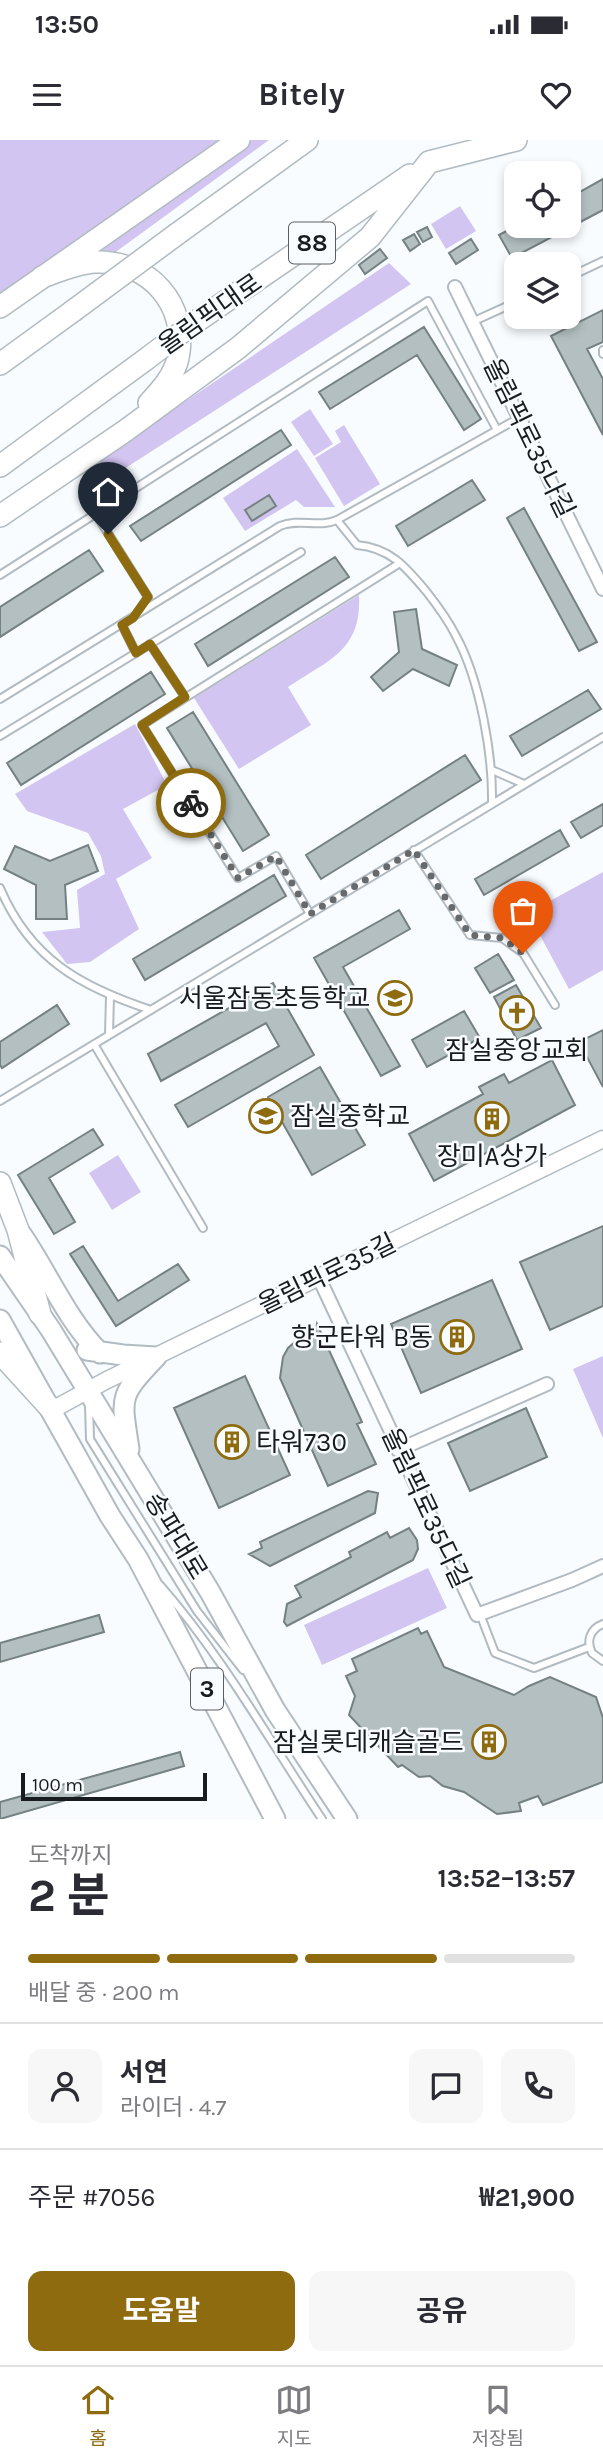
<!DOCTYPE html>
<html lang="ko">
<head>
<meta charset="utf-8">
<style>
  :root { --surface:#fff; --page:#f7f7f7; --text:#2b2b33; --muted:#7c7c81; --line:#e1e1e2; --accent:#8d6b0e }
  body { margin:0; font-family:Karla,"Noto Sans KR",sans-serif; background:var(--page); color:var(--text); height:100vh; display:flex; flex-direction:column; font-size:26px; white-space:nowrap }
  * { box-sizing:border-box; margin:0 }
  p { font-size:23px; color:var(--muted) }
  .icon { flex:none; width:38px; height:38px; fill:none; stroke:currentColor; stroke-width:2; stroke-linecap:round; stroke-linejoin:round }
  .map { position:relative; height:1679px; overflow:hidden }
  .details { display:flex; flex-direction:column; background:var(--surface); flex:1 }
  .details>* { flex:none }
  .fabs { position:absolute; left:504px; top:21px; display:grid; gap:14px }
  .fabs a { display:grid; place-items:center; width:77px; height:77px; border-radius:14px; background:var(--surface); box-shadow:0 4px 10px #0003; font-size:35px }
  .scale { position:absolute; left:21px; bottom:18px; width:186px; box-sizing:border-box; padding-left:7px; border:4px solid #191c1f; border-top:0; font-size:19px; line-height:24px; white-space:nowrap; color:#191c1f; -webkit-text-stroke:5px #f8fcff; paint-order:stroke }
  .pin { position:absolute; display:grid; place-items:center; width:60px; height:60px; color:#fff; margin:-72px -30px; border-radius:50% 50% 50% 0; rotate:-45deg; box-shadow:0 0 7px #0007 }
  .pin .icon { rotate:45deg }
  .courier { position:absolute; display:grid; place-items:center; width:70px; height:70px; margin:-35px; border:5px solid #8d6b0e; border-radius:50%; background:#fff; color:#222; box-shadow:0 2px 9px #0007 }
  .summary em { font-style:normal; font-weight:700 }
  .summary div { display:flex; flex-direction:column-reverse }
  .summary { display:flex; align-items:center; justify-content:space-between; height:119px; padding:0 28px }
  h1 { font-size:46px; font-weight:700; line-height:52px }
  .bar { display:grid; grid-template-columns:repeat(4,1fr); gap:10px 7px; align-content:center; height:84px; padding:0 28px }
  .bar i { height:9px; border-radius:5px; background:var(--line) }
  .bar .on { background:var(--accent) }
  .bar p { grid-column:span 4 }
  .line { display:flex; align-items:center; gap:18px; padding:0 28px; border-top:2px solid var(--line) }
  .line div { flex:1 }
  .round { display:grid; place-items:center; flex:none; width:74px; height:74px; border-radius:14px; background:var(--page) }
  .action { display:flex; gap:14px; margin-top:auto; padding:14px 28px }
  .action a { flex:1; height:80px; border-radius:14px; background:var(--accent); color:#fff; font-size:28px; font-weight:700; line-height:80px; text-align:center }
  .action a+a { background:var(--page); color:var(--text) }
  .status { display:flex; justify-content:space-between; align-items:center; height:49px; padding:0 35px; background:var(--surface); direction:ltr }
  .status svg { height:19px; fill:currentColor }
  header { display:flex; justify-content:space-between; align-items:center; height:91px; padding:0 28px; background:var(--surface); font-size:32px; font-weight:700 }
  .tabs { display:flex; justify-content:space-around; align-items:center; height:98px; border-top:2px solid var(--line); background:var(--surface); font-size:19px; color:var(--muted) }
  .tabs a { display:grid; justify-items:center; gap:4px }
  .tabs .on { color:var(--accent) }
  .map>svg:first-child { display:block }
</style>
</head>
<body>
<div class="status"><b>13:50</b><svg viewBox="0 0 49 12"><path d="M0 12V9h3v3zM5 12V6h3v6zM10 12V3h3v9zM15 12V0h3v12zM26 1h20v11H26zM47 4h2v5h-2z"/></svg></div>
<header><svg class="icon" aria-label="menu" viewBox="0 0 24 24"><path d="M4 6h16M4 12h16M4 18h16"/></svg>Bitely<svg class="icon" aria-label="heart" viewBox="0 0 24 24"><path d="M12 20l-8-8c-3-5 5-10 8-4 3-6 11-1 8 4z"/></svg></header>
<div class="map">
<svg width="603" height="1679" viewBox="0 0 603 1679">
  <rect width="100%" height="100%" fill="#f8fcff"/>
  <path fill="#d2c5f1" d="M0 0H269L113 114 0 155Z
    M460 66 476 91 446 109 431 84Z
    M389 123 411 144 107 340 95 323Z
    M310 269 333 304 314 316 291 282Z
    M344 285 380 344 344 366 315 318 341 302 335 291Z
    M297 309 335 367H304L296 360 245 391 223 358Z
    M359 455C362 511 328 520 288 547L311 585 239 629 194 558Z
    M135 584 167 645 123 669 152 718 116 739 139 789 90 822 67 824 42 792 80 788 77 750 105 734 101 716 88 693 27 671 15 654Z
    M603 732V830L569 849 528 773Z
    M118 1015 141 1052 112 1070 89 1033Z
    M603 1216V1298L573 1229Z
    M428 1428 447 1468 322 1525 304 1485Z"/>
  <path fill="#b3bfc1" stroke="#758082" stroke-width="2" d="M603 39V70L512 118 499 95 516 86H569V58Z
    M427 87 432 97 423 102 417 92Z
    M414 94 420 104 410 111 403 100Z
    M471 99 478 110 456 124 449 113Z
    M380 109 387 118 365 134 359 125Z
    M603 170V202L587 209 603 239V295L551 196Z
    M424 187 481 279 464 290 417 215 330 269 319 252Z
    M281 290 291 305 141 401 130 386Z
    M472 340 485 360 408 406 396 386Z
    M269 355 276 366 252 381 245 370Z
    M524 368 597 502 579 511 507 378Z
    M89 410 103 431 0 497V467Z
    M335 417 349 437 208 526 195 504Z
    M416 469 422 509 457 525 449 546 413 529 383 551 371 537 399 512 394 472Z
    M151 532 165 554 21 645 7 623Z
    M588 550 601 569 522 616 510 596Z
    M193 572 269 695 243 711 167 588Z
    M465 615 481 640 321 739 306 715Z
    M603 664V685L581 698 571 682Z
    M560 690 569 706 484 755 475 739Z
    M88 705 98 731 65 745 67 779H36V745L4 729 15 706 50 721Z
    M274 735 286 756 145 840 133 819Z
    M399 770 410 789 343 827 400 926 381 936 314 818Z
    M498 814 514 840 490 853 475 828Z
    M273 843 314 915 188 987 175 965 279 906 266 883 161 941 148 914Z
    M516 845 541 888 517 900 494 857Z
    M57 865 69 884 2 928 0 925V902Z
    M464 871 480 898 427 927 412 900Z
    M603 890V947L579 902Z
    M552 920 575 965 434 1041 409 994 483 954 479 947 504 934 509 943Z
    M320 927 365 1005 312 1035 268 957Z
    M93 989 103 1005 49 1038 75 1082 54 1094 18 1035Z
    M603 1086V1166L550 1190 520 1122Z
    M83 1106 118 1161 178 1124 189 1140 116 1186 70 1114Z
    M492 1140 522 1209 421 1253 391 1184Z
    M317 1184 362 1282 357 1284 376 1324 328 1346 280 1238 283 1217 288 1208 297 1200 316 1191Z
    M245 1236 290 1335 219 1368 174 1268Z
    M526 1268 547 1317 470 1351 448 1303Z
    M368 1351 378 1353 375 1373 270 1426 249 1414 262 1408 260 1402Z
    M409 1388 417 1400 418 1409 413 1420 287 1486 284 1482 287 1464 301 1457 295 1446 351 1417 349 1412 387 1392 390 1398Z
    M99 1475 104 1492 0 1522V1503Z
    M418 1488 421 1494 427 1491 444 1527 514 1555 529 1546 550 1537 596 1557 603 1578V1642L543 1665 538 1656 519 1663 521 1671 497 1674 464 1652 443 1646 430 1636 419 1637 402 1625 398 1627 349 1575 355 1556 346 1536 357 1531 352 1519Z
    M180 1612 184 1626 0 1679V1662Z"/>
  <g fill="none" stroke-linecap="round" stroke-linejoin="round">
    <g stroke="#b1bbc1" stroke-width="10">
      <path id="lane" d="M569 137 603 121
        M472 182 516 162
        M603 210V214
        M96 374 148 457 137 473
        M337 380 357 405C390 408 405 426 426 451 437 465 448 480 456 496 480 540 493 615 492 664
        M0 435 428 161 497 290
        M122 485 136 513
        M150 504 185 557
        M0 559 280 386C299 378 319 388 337 380L519 278
        M0 596 301 412
        M492 630 524 644
        M414 710 470 795 502 798 523 813 555 865
        M0 748C30 819 81 847 151 870
        M310 774 276 716 238 738 142 585 400 423
        M109 895 110 856
        M94 904 203 1088
        M0 961 603 597
        M89 1265 90 1299 95 1307 197 1471 243 1530
        M160 1445C223 1517 269 1600 322 1679
        M480 1474 495 1513 534 1528 589 1507
        M603 1484C590 1489 586 1501 592 1513L603 1521"/>
    </g>
    <g stroke="#b1bbc1" stroke-width="16">
      <path id="street" d="M455 147 603 449
        M319 1138 477 1475 572 1440 603 1426
        M398 1310 547 1244"/>
    </g>
    <g stroke="#b1bbc1" stroke-width="19">
      <path id="secondary" d="M52 1270 107 1240 603 999"/>
    </g>
    <g stroke="#b1bbc1" stroke-width="23">
      <path id="primary" d="M21 1094C48 1133 66 1179 100 1213
        M0 1116 51 1190 210 1452 275 1570 347 1679
        M0 1180 110 1376 138 1419 275 1679
        M87 1210 123 1215 156 1217
        M129 1309C121 1256 118 1257 156 1217"/>
    </g>
    <g stroke="#b1bbc1" stroke-width="24">
      <path id="highway" d="M177 94 307 0
        M42 137C59 131 77 123 95 122 149 120 189 165 178 218 174 236 161 250 149 263
        M0 167 239 0
        M194 183 410 35
        M0 224 73 171
        M0 326 145 220
        M0 376 125 291 238 208 370 97 429 22 516 0
        M0 1043 18 1090 40 1174
        M0 1213 52 1270"/>
    </g>
    <use href="#lane" stroke="#fff" stroke-width="6"/>
    <use href="#street" stroke="#fff" stroke-width="12"/>
    <use href="#secondary" stroke="#fff" stroke-width="16"/>
    <use href="#primary" stroke="#fff" stroke-width="19"/>
    <use href="#highway" stroke="#fff" stroke-width="21"/>
    <g stroke="#b1bbc1" stroke-width="24" stroke-linecap="butt">
      <path id="highway-bridge" d="M73 171 177 94
        M145 220 194 183"/>
    </g>
    <use href="#highway-bridge" stroke="#fff" stroke-width="21"/>
  </g>
  <g fill="none" stroke-linecap="round" stroke-linejoin="round">
    <path stroke="#676a6d" stroke-width="7" stroke-dasharray="0 12.6" d="M191 663 238 738 276 716 310 774 414 710 470 795 502 798 523 813"/>
    <path stroke="#8d6b0e" stroke-width="9" d="M108 394 148 457 133 478 122 485 136 513 150 504 185 557 142 585 191 663"/>
  </g>
  <defs>
    <g id="school-ring" transform="scale(1.75)"><circle r="9.5" fill="#f8fcff" stroke="#8d6b0e" stroke-width="1.5"/><path d="M0-5L7-2L0 1L-7-2ZM-4 1L0 2.5L4 1V4Q0 6-4 4Z" fill="#8d6b0e"/></g>
    <g id="church-ring" transform="scale(1.75)"><circle r="9.5" fill="#f8fcff" stroke="#8d6b0e" stroke-width="1.5"/><path d="M-1.2-6h2.4v3.5h3.3v2.4h-3.3V6h-2.4V-.1h-3.3v-2.4h3.3Z" fill="#8d6b0e"/></g>
    <g id="building-ring" transform="scale(1.75)"><circle r="9.5" fill="#f8fcff" stroke="#8d6b0e" stroke-width="1.5"/><path d="M-4-6H4V6H1V3H-1V6H-4ZM-2.5-4.3h1.7v1.8h-1.7ZM.8-4.3h1.7v1.8H.8ZM-2.5-1h1.7V.8h-1.7ZM.8-1h1.7V.8H.8Z" fill="#8d6b0e"/></g>
  </defs>
  <g fill-rule="evenodd">
    <use href="#school-ring" x="395" y="858"/>
    <use href="#church-ring" x="517" y="873"/>
    <use href="#school-ring" x="266" y="976"/>
    <use href="#building-ring" x="492" y="979"/>
    <use href="#building-ring" x="457" y="1197"/>
    <use href="#building-ring" x="232" y="1302"/>
    <use href="#building-ring" x="489" y="1602"/>
  </g>
  <g text-anchor="middle" dominant-baseline="central" stroke-width="5" stroke-linejoin="round" paint-order="stroke">
    <g fill="#f8fcff" stroke="#5c5f62" stroke-width="2">
      <rect x="289" y="82.5" width="46" height="41" rx="5"/>
      <rect x="191" y="1528.5" width="32" height="41" rx="5"/>
    </g>
    <g font-size="24" font-weight="bold" fill="#191c1f">
      <text x="312" y="103">88</text>
      <text x="207" y="1549">3</text>
    </g>
    <g font-size="26" fill="#191c1f" stroke="#f8fcff">
      <text transform="translate(210 174) rotate(-35)">올림픽대로</text>
      <text transform="translate(529 298) rotate(64)">올림픽로35나길</text>
      <text transform="translate(327 1134) rotate(-26)">올림픽로35길</text>
      <text transform="translate(426 1368) rotate(65)">올림픽로35다길</text>
      <text transform="translate(176 1396) rotate(59)">송파대로</text>
    </g>
    <g font-size="26" fill="#191c1f" stroke="#f8fcff" text-anchor="end">
      <text x="370" y="858">서울잠동초등학교</text>
      <text x="517" y="910" text-anchor="middle">잠실중앙교회</text>
      <text x="290" y="976" text-anchor="start">잠실중학교</text>
      <text x="492" y="1016" text-anchor="middle">장미A상가</text>
      <text x="433" y="1197">향군타워 B동</text>
      <text x="256" y="1302" text-anchor="start">타워730</text>
      <text x="464" y="1602">잠실롯데캐슬골드</text>
    </g>
  </g>
</svg>
<div class="fabs">
<a><svg class="icon" aria-label="locate" viewBox="0 0 24 24"><circle cx="12" cy="12" r="6"/><path d="M12 2v4M12 18v4M2 12h4M18 12h4"/></svg></a>
<a><svg class="icon" aria-label="layers" viewBox="0 0 24 24"><path d="M12 4l9 5-9 5-9-5zM3 14l9 5 9-5"/></svg></a>
</div>
<div class="scale">100 m</div>
<div class="pin" style="left:523px;top:813px;background:#ea580c"><svg class="icon" aria-label="bag" viewBox="0 0 24 24"><path d="M5 8h14l-1 12H6zM9 8a3 3 0 0 1 6 0"/></svg></div>
<div class="pin" style="left:108px;top:394px;background:#1f2937"><svg class="icon" aria-label="home" viewBox="0 0 24 24"><path d="M3 11l9-7 9 7M6 9v11h12V9"/></svg></div>
<div class="courier" style="left:191px;top:663px"><svg class="icon" aria-label="bike" viewBox="0 0 24 24"><circle cx="6" cy="16" r="4"/><circle cx="18" cy="16" r="4"/><path d="M6 16l4-8h5l3 8M10 8l3 8H6M13 5h3"/></svg></div>
</div>
<section class="details">
<div class="summary"><div><h1>2 분</h1><p>도착까지</p></div><em>13:52–13:57</em></div>
<div class="bar"><i class="on"></i><i class="on"></i><i class="on"></i><i></i><p>배달 중 · 200 m</p></div>
<div class="line" style="height:126px"><a class="round"><svg class="icon" aria-label="person" viewBox="0 0 24 24"><circle cx="12" cy="8" r="4"/><path d="M4 21q1-7 8-7t8 7"/></svg></a><div><b>서연</b><p>라이더 · 4.7</p></div><a class="round"><svg class="icon" aria-label="chat" viewBox="0 0 24 24"><path d="M4 5h16v11H9l-5 4z"/></svg></a><a class="round"><svg class="icon" aria-label="phone" viewBox="0 0 24 24"><path d="M5 4h4l2 5-3 2q2 4 5 5l2-3 5 2v4C11 20 4 13 5 4z"/></svg></a></div>
<div class="line" style="height:91px"><div>주문 #7056</div><b>₩21,900</b></div>
<div class="action"><a>도움말</a><a>공유</a></div>
</section>
<nav class="tabs">
<a class="on"><svg class="icon" aria-label="home" viewBox="0 0 24 24"><path d="M3 11l9-7 9 7M6 9v11h12V9"/></svg>홈</a>
<a><svg class="icon" aria-label="map" viewBox="0 0 24 24"><path d="M3 6l6-2 6 2 6-2v14l-6 2-6-2-6 2zM9 4v14M15 6v14"/></svg>지도</a>
<a><svg class="icon" aria-label="saved" viewBox="0 0 24 24"><path d="M7 4h10v16l-5-4-5 4z"/></svg>저장됨</a>
</nav>
</body>
</html>
